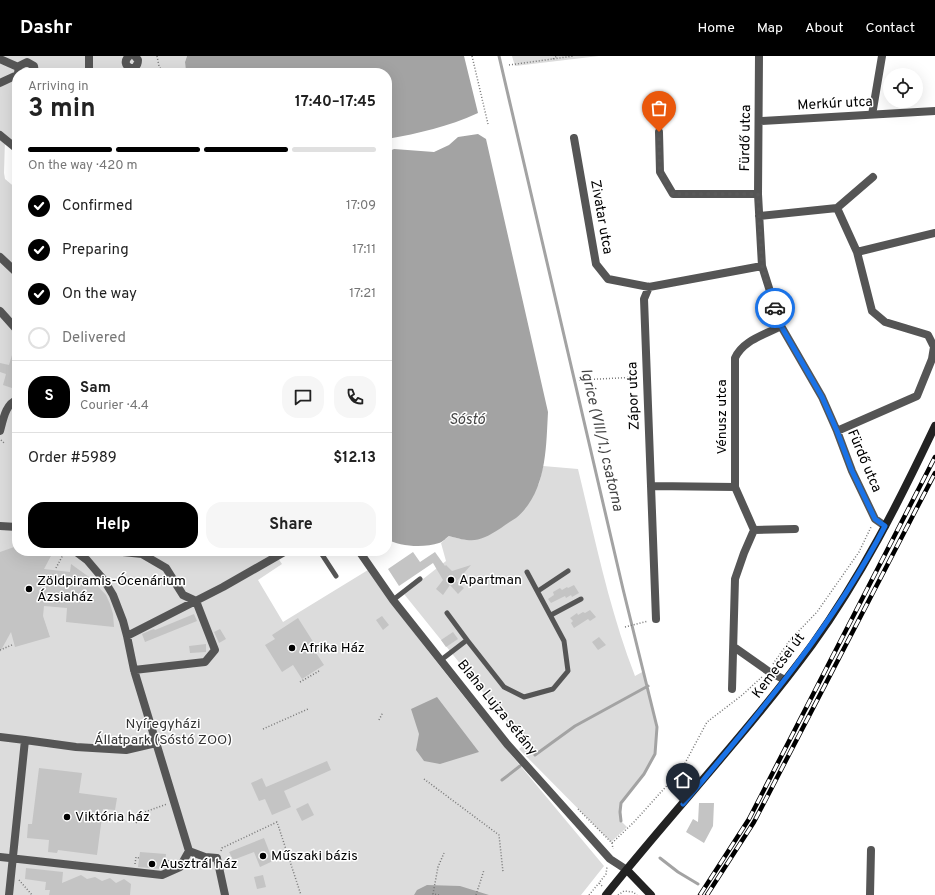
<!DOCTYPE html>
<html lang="en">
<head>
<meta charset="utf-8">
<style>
  :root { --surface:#fff; --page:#f6f6f6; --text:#222; --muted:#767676; --line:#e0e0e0; --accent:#000 }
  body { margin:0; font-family:Overpass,sans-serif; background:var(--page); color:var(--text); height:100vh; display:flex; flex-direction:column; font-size:15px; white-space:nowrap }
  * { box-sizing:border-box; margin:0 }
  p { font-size:13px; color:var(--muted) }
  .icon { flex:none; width:22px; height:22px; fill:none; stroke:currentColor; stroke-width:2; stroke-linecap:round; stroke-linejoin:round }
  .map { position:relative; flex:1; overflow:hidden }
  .drawer { position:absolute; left:12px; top:12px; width:380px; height:488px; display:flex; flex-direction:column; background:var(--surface); border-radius:16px; box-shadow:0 4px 16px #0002 }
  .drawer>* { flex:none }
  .tools { position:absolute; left:883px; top:12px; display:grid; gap:8px }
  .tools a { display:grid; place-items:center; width:40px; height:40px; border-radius:50%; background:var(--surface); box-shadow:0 4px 16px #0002; font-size:20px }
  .pin { position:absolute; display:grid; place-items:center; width:34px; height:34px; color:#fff; margin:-41px -17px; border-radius:50% 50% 50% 0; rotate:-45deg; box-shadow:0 0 4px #0007 }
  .pin .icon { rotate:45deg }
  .courier { position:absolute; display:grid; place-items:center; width:40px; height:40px; margin:-20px; border:3px solid #1a73e8; border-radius:50%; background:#fff; color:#222; box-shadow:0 1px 5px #0007 }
  .headline em { font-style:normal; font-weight:700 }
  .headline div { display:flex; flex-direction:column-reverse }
  .headline { display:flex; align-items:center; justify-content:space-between; height:68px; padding:0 16px }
  h1 { font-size:26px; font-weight:700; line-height:30px }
  .bar { display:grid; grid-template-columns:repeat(4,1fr); gap:6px 4px; align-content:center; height:48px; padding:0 16px }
  .bar i { height:5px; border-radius:3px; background:var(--line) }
  .bar .selected { background:var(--accent) }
  .bar p { grid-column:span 4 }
  .line { display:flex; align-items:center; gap:10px; padding:0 16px; border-top:1px solid var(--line) }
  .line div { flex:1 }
  .round { display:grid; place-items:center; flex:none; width:42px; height:42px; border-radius:16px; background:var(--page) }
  ol { padding:0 16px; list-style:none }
  li { display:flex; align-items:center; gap:12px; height:44px }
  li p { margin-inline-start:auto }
  li .icon { padding:4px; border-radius:50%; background:var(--accent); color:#fff; stroke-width:4 }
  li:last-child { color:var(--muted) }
  li i { width:22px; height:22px; border:2px solid var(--line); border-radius:50% }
  .primary-button { display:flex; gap:8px; margin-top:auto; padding:8px 16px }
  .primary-button a { flex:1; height:46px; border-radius:16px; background:var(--accent); color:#fff; font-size:16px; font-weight:700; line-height:46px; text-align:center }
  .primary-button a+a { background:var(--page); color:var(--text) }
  header { display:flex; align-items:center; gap:24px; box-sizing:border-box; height:56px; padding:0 20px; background:var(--accent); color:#fff }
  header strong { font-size:19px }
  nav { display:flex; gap:22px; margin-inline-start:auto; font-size:14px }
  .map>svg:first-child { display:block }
</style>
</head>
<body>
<header>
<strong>Dashr</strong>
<nav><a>Home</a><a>Map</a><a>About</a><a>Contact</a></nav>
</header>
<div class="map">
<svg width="935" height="839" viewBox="0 0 935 839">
  <rect width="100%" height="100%" fill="#fff"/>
  <path fill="#dcdcdc" d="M0 0H187L185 6 186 17H17V92L5 83 4 117 5 123 17 133V495H273L282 508 258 524 283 566 368 514C441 617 524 714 604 810L581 839H0Z
    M512 0H599L515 10Z
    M543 410 578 413C595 483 609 553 635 620L644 615 657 671 655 698 644 718 621 747 620 756 621 765 627 771 611 786 519 693 525 688 404 538 446 505 441 487 449 480 461 483 539 428Z"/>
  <path fill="#a3a3a3" d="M187 0H464L478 57C447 71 420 77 387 83V17H186L185 6Z
    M478 78 486 83 548 356C546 392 547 436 516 462 511 465 506 468 501 472 479 486 474 487 449 480 446 482 443 486 439 487 425 492 399 491 387 483V96L394 93 434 96 449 89 458 81Z
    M437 641 479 696 440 708 424 705 416 694 419 678 411 653Z
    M427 829 460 830 489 839H414L417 834Z"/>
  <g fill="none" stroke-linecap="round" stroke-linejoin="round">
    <path stroke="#a3a3a3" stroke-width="3" d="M499 0 623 533 657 671 655 698 644 718 621 747 620 756 621 765
      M535 699 575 670 648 630
      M502 724 520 710
      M660 802 678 816 698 828"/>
  </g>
  <path fill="#c4c4c4" d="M15 289 17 290V322L15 323 12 332 3 329 6 318 0 316V307L9 309Z
    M17 490V495H47L52 498 44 513 70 516 71 508 89 521 106 539 110 548 113 558 114 571 66 566 67 552 44 550 43 560 50 581 15 591 11 576 0 596V496Z
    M413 496 420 506 435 496 445 510 446 509 452 515 471 509 457 525 464 532 458 538 450 529 443 539 436 533 443 524 433 507 399 530 388 513Z
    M574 529 579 537 572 541 571 539 566 542 565 540 551 547 548 543 554 539 553 536 560 532 562 534 567 531 568 532Z
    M590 554 596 561 590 565 588 563 574 572 571 567 573 565 570 562 577 557 578 559 583 556 585 557Z
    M194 558 197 565 145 586 142 578 151 574 154 573 155 574Z
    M382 560 389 569 383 574 376 564Z
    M298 562 319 595 316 597 324 609 302 623 293 609 282 616 265 589 275 583 272 579Z
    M220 573 226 583 219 587 214 576Z
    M453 576 458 583 446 591 441 584Z
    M599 581 606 589 598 594 592 586Z
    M206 588V596L190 597 189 590Z
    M327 705 331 714 284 735 291 751 272 759 265 743 259 745 251 727 262 722 266 731Z
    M39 712 82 717 79 737 117 742 115 754 103 753 97 799 58 794 57 797 48 796 49 784 27 782 28 768H32Z
    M308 747 314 759 302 765 296 753Z
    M699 747H714L713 770 704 787 686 776 693 763 698 766Z
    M264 782 273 805 260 811 254 796 233 804 229 796Z
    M140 796 166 798 165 812 161 813 138 811Z
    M26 812 63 816 62 827 81 819 87 823 95 821 102 825 110 822 116 827 124 823 131 828 130 839H49L50 834H45L46 826 25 823Z
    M263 819 266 831 257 833 254 821Z"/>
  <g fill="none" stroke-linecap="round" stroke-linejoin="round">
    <path stroke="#777" stroke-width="1.5" stroke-dasharray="1 2" stroke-linecap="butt" d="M157 0 159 10 163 17
      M472 0 488 68
      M553 3 557 0
      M509 9 574 0
      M579 324 639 321
      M1 384 4 387
      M56 512 65 495
      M625 571 648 565
      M0 594 12 589
      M773 608 790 584 817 556 859 496 871 471
      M300 626 319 615
      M379 664 383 656
      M263 673 308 653
      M424 723 499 779 503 816
      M578 753 612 787 613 793
      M136 767 142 757 167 748
      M612 787 634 766 671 725 684 709 707 666 741 640 762 621
      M221 795 222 792 277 766 301 839
      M166 804H169V806
      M135 808 136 801 139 802
      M19 824 32 839
      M602 830 599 827 606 818 607 811
      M439 839 433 838 438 811 444 797
      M476 839 484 814
      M589 839 599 827
      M618 839 624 835 633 836 637 839"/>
    <path stroke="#555" stroke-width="5" d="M324 495 321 497 336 520
      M538 535 568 515
      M393 544 420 523
      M447 557 467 584
      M551 559 581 543
      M441 604 467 584 504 631 524 641 553 633 568 615 564 585 527 516"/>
    <path stroke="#555" stroke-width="8" d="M129 0C118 10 138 19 138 4L135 0
      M759 0 758 138 762 210 781 270 822 341 837 375 852 415 875 463 885 470
      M0 3 18 11
      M18 17 19 10 27 6 34 10 35 17
      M89 17V0
      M0 27 17 19
      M872 59 882 0
      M760 65 935 55
      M659 76 660 116 673 138H758
      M0 79 17 93
      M574 82 596 208 608 223 649 231 762 210
      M837 152 857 196 872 255 885 266 928 279 934 291 932 303 917 340 837 375
      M759 160 837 152 873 121
      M857 196 935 177
      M0 201 17 217
      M649 231 644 243 656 563
      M0 255 17 274
      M0 375C3 365 5 348 17 344
      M651 430 735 431
      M0 470 17 471
      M754 474 735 431V302C743 284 765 279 781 270
      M113 495 142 498 166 512 183 539 196 545 215 594 205 606 134 614
      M359 495 393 544 507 688 610 803 627 814
      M127 580 223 531 286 495
      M734 591 768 615 785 624
      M732 633 735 523 744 497 754 474 795 473
      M0 681 25 684
      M189 795 205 801 217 802 225 839
      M0 801 162 819 180 811 189 795 134 614 127 580 123 565 113 539 104 524 87 504 75 495
      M9 839 25 684 76 691 126 694 156 687
      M870 839 871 794"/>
    <path stroke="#222" stroke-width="8" d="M627 814 651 839
      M606 839C673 755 748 676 812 589 861 521 899 446 935 370"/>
    <g stroke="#000" stroke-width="4.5">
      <path id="rail" d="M700 839 749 763 935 401
        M707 839 754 766 935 417"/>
    </g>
    <use href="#rail" stroke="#fff" stroke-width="3" stroke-dasharray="9" stroke-linecap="butt"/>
  </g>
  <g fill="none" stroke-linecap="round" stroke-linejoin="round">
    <path stroke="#595959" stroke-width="4" stroke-dasharray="0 7.2" d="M659 76 660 116 673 138H758L762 210 775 252"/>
    <path stroke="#1a73e8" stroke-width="5" d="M683 748C757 660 832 572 885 470L875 463 852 415 837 375 822 341 781 270 775 252"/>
  </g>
  <g fill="#000" stroke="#fff" stroke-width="1.5">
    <circle cx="451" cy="524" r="4"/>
    <circle cx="29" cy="533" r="4"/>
    <circle cx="292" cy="592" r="4"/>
    <circle cx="67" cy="761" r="4"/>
    <circle cx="263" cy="800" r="4"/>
    <circle cx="152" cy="808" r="4"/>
  </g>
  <g text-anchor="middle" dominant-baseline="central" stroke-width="3" stroke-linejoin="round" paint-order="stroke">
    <g font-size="14" fill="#000" stroke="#fff">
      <text transform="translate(835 48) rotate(-3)">Merkúr utca</text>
      <text transform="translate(746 82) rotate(-89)">Fürdő utca</text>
      <text transform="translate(601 161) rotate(80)">Zivatar utca</text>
      <text transform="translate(634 340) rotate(-92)">Zápor utca</text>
      <text transform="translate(722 361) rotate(-90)">Vénusz utca</text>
      <text transform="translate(864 405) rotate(67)">Fürdő utca</text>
      <text transform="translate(779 610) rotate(-53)">Kemecsei út</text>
      <text transform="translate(497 652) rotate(51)">Blaha Lujza sétány</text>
    </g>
    <g font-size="14" fill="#000" stroke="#fff" text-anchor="start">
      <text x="459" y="524">Apartman</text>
      <text x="37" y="525">Zöldpiramis-Ócenárium<tspan x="37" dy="16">Ázsiaház</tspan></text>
      <text x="300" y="592">Afrika Ház</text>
      <text x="75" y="761">Viktória ház</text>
      <text x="271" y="800">Műszaki bázis</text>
      <text x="160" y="808">Ausztrál ház</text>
    </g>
    <g font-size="14" fill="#333" stroke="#fff">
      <text x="163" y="668">Nyíregyházi<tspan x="163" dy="16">Állatpark (Sóstó ZOO)</tspan></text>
    </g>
    <g font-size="15" font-style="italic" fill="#444" stroke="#fff">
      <text x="467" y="364">Sóstó</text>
      <text transform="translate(601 384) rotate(77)">Igrice (VIII/1.) csatorna</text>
    </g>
  </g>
</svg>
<div class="tools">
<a><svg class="icon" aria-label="locate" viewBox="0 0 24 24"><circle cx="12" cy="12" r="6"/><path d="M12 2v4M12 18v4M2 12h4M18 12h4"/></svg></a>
</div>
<div class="pin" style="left:659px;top:76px;background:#ea580c"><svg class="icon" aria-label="bag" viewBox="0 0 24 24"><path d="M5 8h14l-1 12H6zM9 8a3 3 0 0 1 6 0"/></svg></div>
<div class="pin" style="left:683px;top:748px;background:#1f2937"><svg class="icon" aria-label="home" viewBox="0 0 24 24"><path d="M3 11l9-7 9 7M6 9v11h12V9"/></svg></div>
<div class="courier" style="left:775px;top:252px"><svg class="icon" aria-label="car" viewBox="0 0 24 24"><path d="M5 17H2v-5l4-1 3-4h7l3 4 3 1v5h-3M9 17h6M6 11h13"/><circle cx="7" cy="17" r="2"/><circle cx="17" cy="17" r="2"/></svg></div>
<section class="drawer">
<div class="headline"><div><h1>3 min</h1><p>Arriving in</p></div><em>17:40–17:45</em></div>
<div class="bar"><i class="selected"></i><i class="selected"></i><i class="selected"></i><i></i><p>On the way · 420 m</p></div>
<ol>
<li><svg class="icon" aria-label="check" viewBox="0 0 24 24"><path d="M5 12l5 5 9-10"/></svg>Confirmed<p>17:09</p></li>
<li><svg class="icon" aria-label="check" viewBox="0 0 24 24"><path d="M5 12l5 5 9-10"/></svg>Preparing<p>17:11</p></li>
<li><svg class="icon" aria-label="check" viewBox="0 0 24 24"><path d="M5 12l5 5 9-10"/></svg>On the way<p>17:21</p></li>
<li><i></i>Delivered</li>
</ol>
<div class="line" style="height:72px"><b class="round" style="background:var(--accent);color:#fff">S</b><div><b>Sam</b><p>Courier · 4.4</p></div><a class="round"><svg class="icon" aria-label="chat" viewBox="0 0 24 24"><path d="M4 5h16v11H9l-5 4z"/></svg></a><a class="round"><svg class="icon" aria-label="phone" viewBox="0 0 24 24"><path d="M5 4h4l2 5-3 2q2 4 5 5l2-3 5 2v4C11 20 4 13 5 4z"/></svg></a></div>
<div class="line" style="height:52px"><div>Order #5989</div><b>$12.13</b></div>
<div class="primary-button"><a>Help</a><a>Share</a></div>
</section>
</div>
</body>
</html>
